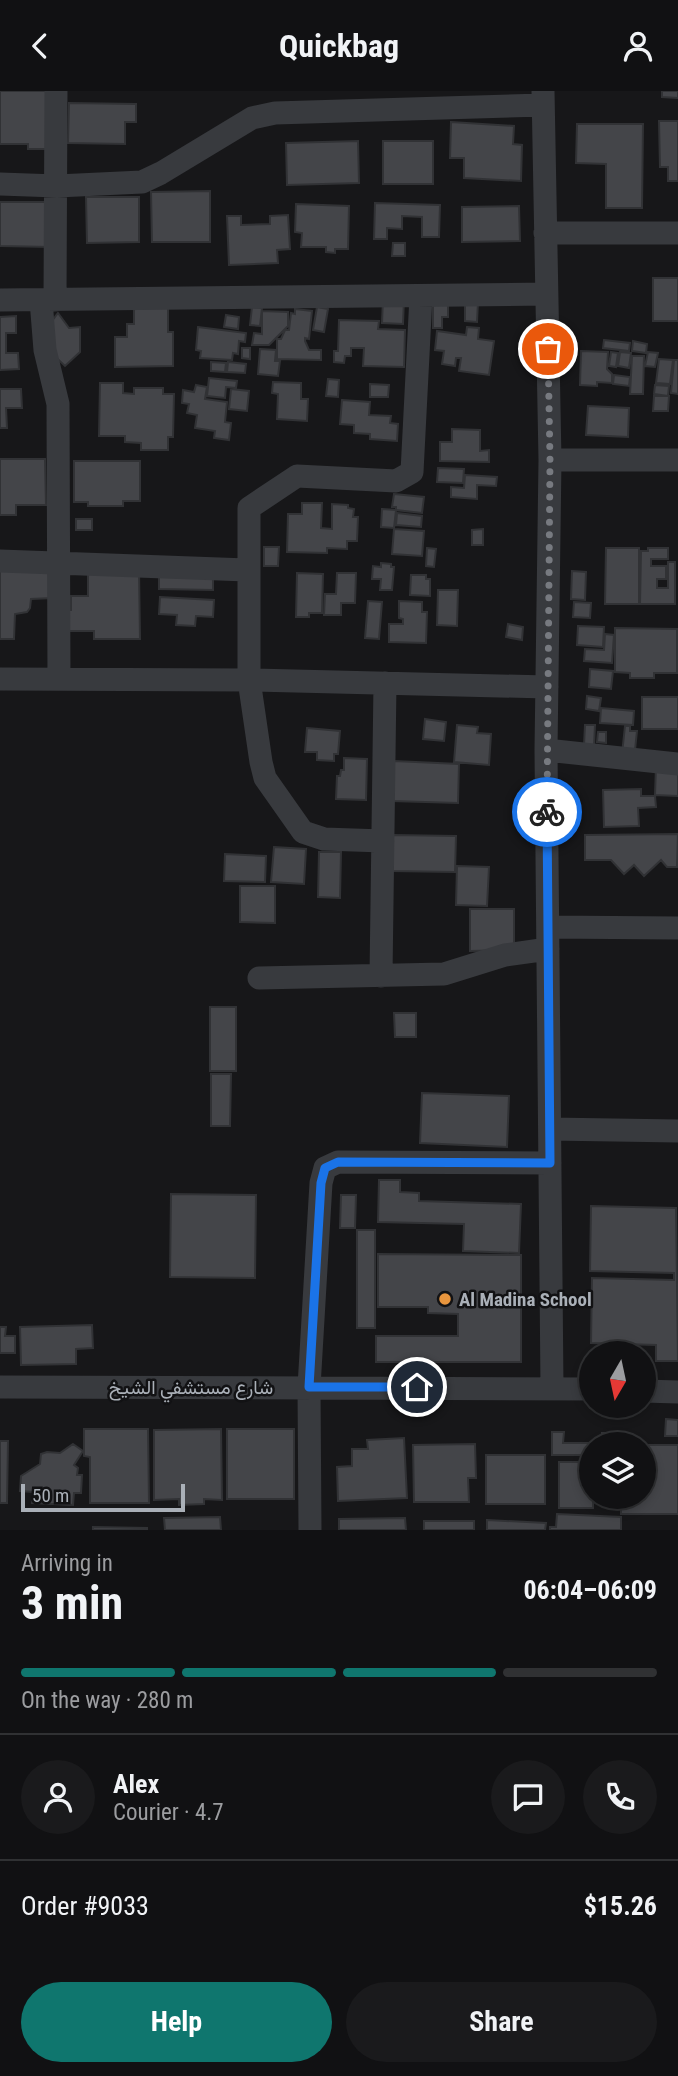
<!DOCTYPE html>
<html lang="en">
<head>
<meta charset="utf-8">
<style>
  :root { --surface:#111113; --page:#1a1a1c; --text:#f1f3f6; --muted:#9c9da0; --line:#303133; --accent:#0f766e }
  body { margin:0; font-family:"Roboto Condensed",Vazirmatn,sans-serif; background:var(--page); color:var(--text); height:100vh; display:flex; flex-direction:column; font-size:26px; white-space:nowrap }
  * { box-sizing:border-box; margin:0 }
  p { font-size:23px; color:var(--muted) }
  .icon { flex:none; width:38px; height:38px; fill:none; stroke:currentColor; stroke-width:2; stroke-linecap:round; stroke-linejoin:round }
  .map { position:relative; height:1439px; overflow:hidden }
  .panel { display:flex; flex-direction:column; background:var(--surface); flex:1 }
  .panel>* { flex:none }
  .needle { width:46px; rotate:189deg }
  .tools { position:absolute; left:579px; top:1250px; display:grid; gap:14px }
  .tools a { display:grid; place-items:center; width:77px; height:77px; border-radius:50%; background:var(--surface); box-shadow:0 4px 10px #0003,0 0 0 2px var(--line); font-size:35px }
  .scale { position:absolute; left:21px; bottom:18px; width:164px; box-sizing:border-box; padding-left:7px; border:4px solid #aab0b8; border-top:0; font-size:19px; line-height:24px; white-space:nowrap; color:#aab0b8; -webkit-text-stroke:5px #121214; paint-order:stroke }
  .pin { position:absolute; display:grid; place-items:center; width:60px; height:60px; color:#fff; margin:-30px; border:4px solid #fff; border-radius:50%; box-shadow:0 2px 7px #0007 }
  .courier { position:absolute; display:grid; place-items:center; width:70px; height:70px; margin:-35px; border:5px solid #1a73e8; border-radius:50%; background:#fff; color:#222; box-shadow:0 2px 9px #0007 }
  .summary em { font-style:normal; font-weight:700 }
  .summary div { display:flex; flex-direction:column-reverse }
  .summary { display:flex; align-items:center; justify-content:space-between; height:119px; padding:0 21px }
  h1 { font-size:46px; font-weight:700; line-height:52px }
  .bar { display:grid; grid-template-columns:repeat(4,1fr); gap:10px 7px; align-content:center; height:84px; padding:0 21px }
  .bar i { height:9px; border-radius:5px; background:var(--line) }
  .bar .on { background:var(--accent) }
  .bar p { grid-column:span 4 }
  .line { display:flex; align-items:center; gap:18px; padding:0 21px; border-top:2px solid var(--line) }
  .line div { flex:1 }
  .round { display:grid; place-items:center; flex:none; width:74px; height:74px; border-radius:37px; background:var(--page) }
  .action { display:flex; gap:14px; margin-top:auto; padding:14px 21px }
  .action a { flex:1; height:80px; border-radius:42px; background:var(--accent); color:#fff; font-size:28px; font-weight:700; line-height:80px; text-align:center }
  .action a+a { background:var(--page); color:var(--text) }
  header { display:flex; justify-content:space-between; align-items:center; height:91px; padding:0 21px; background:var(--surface); font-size:32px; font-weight:700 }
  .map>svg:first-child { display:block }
</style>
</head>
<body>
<header><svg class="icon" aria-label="back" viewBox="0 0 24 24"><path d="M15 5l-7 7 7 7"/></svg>Quickbag<svg class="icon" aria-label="person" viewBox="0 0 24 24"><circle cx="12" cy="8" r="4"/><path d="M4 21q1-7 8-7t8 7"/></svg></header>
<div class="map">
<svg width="678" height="1439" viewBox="0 0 678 1439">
  <rect width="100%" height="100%" fill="#171719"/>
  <path fill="#444549" stroke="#313235" stroke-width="2" d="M0 0H48L47 58H28V53H0Z
    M662 0H678V7L662 6Z
    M69 12 136 13V31H125V53L68 52Z
    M659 30H678V90H668V76H660Z
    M451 31 514 35 513 53 522 54 521 90 464 87V67H450Z
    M577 33H643L642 117H606V73L576 72Z
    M358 50 359 92 287 94 286 52Z
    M383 50H433V93H383Z
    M210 100V151H152L151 101Z
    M86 106H139V151L87 152Z
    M0 111H51V156L0 155Z
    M375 112 440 114 439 146H422V126L402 125V138L387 137V148H374Z
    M296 113 349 115 348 158H335V162L326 161V156H301L302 142 295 141Z
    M519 115 520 150 462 151V116Z
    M288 124 290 158 277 159 278 172 229 174 227 125H241V134L270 133V125Z
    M393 152H405V165H392Z
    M653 187H678V230H653Z
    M383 207 404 208 403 233 382 232Z
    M168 211V241H173V275L115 276V246H127V233H134V217Z
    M465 211H478L477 231 465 230Z
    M433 213H448V226H442V237H433Z
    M252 216 262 217 260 235 250 234Z
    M317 216 328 218 324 241 313 239Z
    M295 218 312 220 309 248 305 247V250L309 259H321V269L277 268V248H281L285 239H289L291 222 295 223Z
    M262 220 288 221V235L269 254H252L254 242 262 243Z
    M58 222 69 237 80 236V261L65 275 45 256V239Z
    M226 224 239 226 238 238 224 236Z
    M16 225V242H6V262H18L19 278 0 279V226Z
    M339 229 379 230 378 238 405 239 404 276 363 275 364 257H351V265H345L344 272 334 271V260H338Z
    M198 236 246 242 245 251 239 250 238 263 233 262 232 269 200 267 201 260 196 259Z
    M467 236 479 237 478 248 494 250 489 284 459 280 461 267H456L455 275 442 273 444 260 435 259 437 240 466 244Z
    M604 249 630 252 629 260 603 257Z
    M633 250 647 253 646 262 632 260Z
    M242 257H250V268L242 267Z
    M260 258 276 259 275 270H280L278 285 258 283Z
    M581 260 608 261 607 278 612 283V292L597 291V295L580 294Z
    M611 261 618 262 616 276 609 275Z
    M620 261 631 262 629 277 618 275Z
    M648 261 658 262 655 276 645 275Z
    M632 265H644L643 303H630Z
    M659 268 673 269 670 293 656 292Z
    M674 269H678V303L671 302Z
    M211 271 226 272 225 281 211 280Z
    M228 271 246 273 245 282 227 281Z
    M614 284 630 286 629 295 613 293Z
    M209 287 237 290 236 297 226 296 225 307 207 305Z
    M328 288 339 289 338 306 326 305Z
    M273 291 301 292V308H308L307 330 277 328 278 303 272 302Z
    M100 292H123V302L134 303V297H163V303H174L173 346H168V359H141V352L125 351V345H99Z
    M370 293 389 294 388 306H370Z
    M196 294 207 296 205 308 227 311 225 331 231 332 229 349 214 347 215 340 195 337 197 324 187 322 189 313 182 312 183 299 194 301Z
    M655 294 669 295 668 305 654 303Z
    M0 298H21L22 317H6L7 337H0Z
    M231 298 249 300 247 320 229 318Z
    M654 305H669L668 320H653Z
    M342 309 370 311 369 324 391 325 390 332 398 333 397 350 370 348V343L354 342V334L340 333Z
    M588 315 629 317 628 346 586 344Z
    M452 338 480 339V360L489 359V371L440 370V351H452Z
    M0 368H45L46 414H16V424H0Z
    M74 370H140V410H123V415H88V411H74Z
    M438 377 464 378 463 392 437 391Z
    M465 384 497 386 496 395 477 394V408L451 406V396L464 397Z
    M394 403 424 406 422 422 396 419V416H392Z
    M302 412H322L321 437 332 438V413L348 414V417L354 418 353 426H358L357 450H347V458L327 457V462L287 461 288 423H302Z
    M382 418 396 419 394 437 381 436Z
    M397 422 422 425 421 436 396 434Z
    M76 428H92V439H76Z
    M394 438 424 440 422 465 392 463Z
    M483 438V454H472V439Z
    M264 456H279L278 475H264Z
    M427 457 436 458 434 476 426 475Z
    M606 457H639V513H605Z
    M648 457H668V468H651V475H666V488H657V497H668V471H675V513H640L641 460H648Z
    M381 472 391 473V476H394L392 499H380L381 488H372L373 475 381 476Z
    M0 475H53V507L31 508 30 517 27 521 15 523 14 548H0Z
    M139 478 140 548H94V540H62V519H71V505H88V479Z
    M572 480 586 481 585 509 571 508Z
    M159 482 213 483V499L159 498Z
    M297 482 323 483 322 522H309V526H296Z
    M337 482H356L355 512H341V524H324L325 503H336Z
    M411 484H426V488H430V505L410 504Z
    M438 499H458L457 535 437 534Z
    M160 506 214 509 213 526 196 525 195 535 176 534 177 524 159 523Z
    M368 510 382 511 379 548 365 547Z
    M399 510 422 511V521H427L426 552 389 551V533H403V528L399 527Z
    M574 511 591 512 590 527 573 526Z
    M508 533 523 536 522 549 506 546Z
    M578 535 604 536 603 556 577 554Z
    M615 537 677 538V582H654V587H630V582L615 581Z
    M605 543 614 544 612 572 584 570 585 558 604 559Z
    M590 578 613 580 611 598 589 596Z
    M587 605 601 607 599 620 586 618Z
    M642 606H678V638H642Z
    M601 617 634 620 633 634 600 632Z
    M425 628 446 631 444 650 423 648Z
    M457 634 478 636 477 642 491 643 489 674 454 671Z
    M585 634H595L594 655 584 654Z
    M625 635H630V640H637L635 659 622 663Z
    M307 637 340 640 338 663H334V670L317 669V661H305Z
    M598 641H606V652L597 651Z
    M344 667 367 668 366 709 336 708 337 685H340L341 679H344Z
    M394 670 459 673 458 712 392 710Z
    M656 675 678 676V705L655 704Z
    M641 698V705H655L656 716 638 717 639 735 604 736 603 699Z
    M678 743 677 776H667L661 769 644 785 634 774 624 783 611 769H585V744Z
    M393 744 456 745 455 781 392 780Z
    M274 756 306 758 304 793 271 791Z
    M319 761H341L340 807 318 806Z
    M225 763 266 765 265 791 224 790Z
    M457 775 489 776 487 815 456 814Z
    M240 795H275V832L240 831Z
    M470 818H514V859L470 860Z
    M210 916H236V980H210Z
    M394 922H416V946H395Z
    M211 983H231L230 1035H211Z
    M422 1002 509 1005 507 1056 420 1052Z
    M379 1089H400V1101L419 1102V1110L521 1113 519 1162 463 1160 464 1133 378 1131Z
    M171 1103 256 1104 255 1187 170 1186Z
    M341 1104H356L355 1137H340Z
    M591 1115 676 1117 678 1270H656V1254L591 1252 592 1187 674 1189V1182L590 1180Z
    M357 1139H375V1237H357Z
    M378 1163 521 1164V1271H376V1245H458V1223L428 1222V1216H378Z
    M92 1234 93 1257 76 1258V1273L21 1274 20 1236Z
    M0 1236H6L5 1245H15V1262H0Z
    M666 1328 678 1329V1345H665Z
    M84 1338H148L149 1412H90V1366L84 1365Z
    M221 1338 222 1409 204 1408V1413L179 1414V1408L154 1409V1339Z
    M227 1338H294V1408H227Z
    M552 1341H564L563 1352H602V1342H618V1353H592V1364H552Z
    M404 1347 407 1407 338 1410 337 1376 352 1375V1358H368L367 1349Z
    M0 1350H8L7 1412H0Z
    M73 1353 83 1360 74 1374 78 1377 77 1384H82L81 1402H74L73 1414 32 1412 33 1401 20 1400 21 1385 40 1373 41 1363 47 1361 60 1362Z
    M475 1353 476 1387H468L469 1411H414L413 1354Z
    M644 1354H678V1423H621V1405H644Z
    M486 1364H545V1413H486Z
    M586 1366H592V1405H615V1411H593V1417H559V1371H586Z
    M557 1423 621 1426V1439H550V1436H556Z
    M220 1426 221 1439H165L164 1427Z
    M405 1427 406 1439H339V1428Z
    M487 1429 546 1432 545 1439H487Z
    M424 1430H474V1439H424Z
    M93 1436 147 1437V1439H93Z"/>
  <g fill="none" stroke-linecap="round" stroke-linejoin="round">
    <path stroke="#383a3e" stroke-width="23" d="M543 0 550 369 546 659 552 1296
      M0 93 57 95 142 91 161 82 252 27 275 22 543 14
      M545 142H678
      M0 209 546 203
      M41 209 45 259 58 313 59 587
      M55 209 56 0
      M550 369H678
      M0 470 247 479
      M0 588 249 589 547 596
      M546 659 678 673
      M383 750 324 748 303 741 265 687 261 671 249 589V417L297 385 396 390 412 381 421 205
      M548 836 678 837
      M381 885 385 592
      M259 887 444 883 505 864 548 858
      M550 1038 678 1040
      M0 1296 592 1298
      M644 1300 678 1301
      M310 1439 309 1296 321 1092 325 1077 338 1071 550 1072"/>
  </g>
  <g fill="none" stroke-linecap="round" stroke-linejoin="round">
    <path stroke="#777a80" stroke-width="7" stroke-dasharray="0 12.6" d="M547 721 550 369 548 258"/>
    <path stroke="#1a73e8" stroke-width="9" d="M417 1296H309L321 1092 325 1077 338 1071 550 1072 547 721"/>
  </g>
  <circle fill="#e9963e" stroke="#121214" stroke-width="2.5" cx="445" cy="1208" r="7"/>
  <g text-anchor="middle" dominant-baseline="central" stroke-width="5" stroke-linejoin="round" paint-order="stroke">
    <g font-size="19" font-weight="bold" fill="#aab0b8" stroke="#121214" text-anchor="start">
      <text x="459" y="1208">Al Madina School</text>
    </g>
    <g font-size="19" fill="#aab0b8" stroke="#121214">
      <text x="191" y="1296">شارع مستشفي الشيخ</text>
    </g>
  </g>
</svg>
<div class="tools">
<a><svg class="needle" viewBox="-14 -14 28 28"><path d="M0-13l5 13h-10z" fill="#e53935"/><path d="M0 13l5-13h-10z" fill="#9c9da0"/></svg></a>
<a><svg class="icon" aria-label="layers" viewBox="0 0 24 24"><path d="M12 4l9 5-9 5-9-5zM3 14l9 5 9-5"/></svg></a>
</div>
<div class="scale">50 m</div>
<div class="pin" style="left:548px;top:258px;background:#ea580c"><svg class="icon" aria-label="bag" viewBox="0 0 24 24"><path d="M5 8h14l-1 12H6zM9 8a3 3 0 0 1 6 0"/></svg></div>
<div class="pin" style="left:417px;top:1296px;background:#1f2937"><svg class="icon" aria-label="home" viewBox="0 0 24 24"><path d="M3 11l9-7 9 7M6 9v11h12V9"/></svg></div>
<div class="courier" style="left:547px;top:721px"><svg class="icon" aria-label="bike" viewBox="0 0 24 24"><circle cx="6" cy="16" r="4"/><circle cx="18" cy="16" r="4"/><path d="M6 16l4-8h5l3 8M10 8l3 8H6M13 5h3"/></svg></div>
</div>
<section class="panel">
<div class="summary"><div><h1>3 min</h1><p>Arriving in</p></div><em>06:04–06:09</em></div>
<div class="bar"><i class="on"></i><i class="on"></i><i class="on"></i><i></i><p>On the way · 280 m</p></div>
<div class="line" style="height:126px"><a class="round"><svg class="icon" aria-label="person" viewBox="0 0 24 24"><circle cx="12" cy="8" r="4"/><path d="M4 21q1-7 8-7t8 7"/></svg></a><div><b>Alex</b><p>Courier · 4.7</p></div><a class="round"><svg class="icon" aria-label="chat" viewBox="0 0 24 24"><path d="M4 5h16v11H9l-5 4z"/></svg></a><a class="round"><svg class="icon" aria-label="phone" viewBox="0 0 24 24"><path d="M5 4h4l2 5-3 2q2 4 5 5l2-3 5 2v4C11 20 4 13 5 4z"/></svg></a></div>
<div class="line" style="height:91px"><div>Order #9033</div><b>$15.26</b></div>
<div class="action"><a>Help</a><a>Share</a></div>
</section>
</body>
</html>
